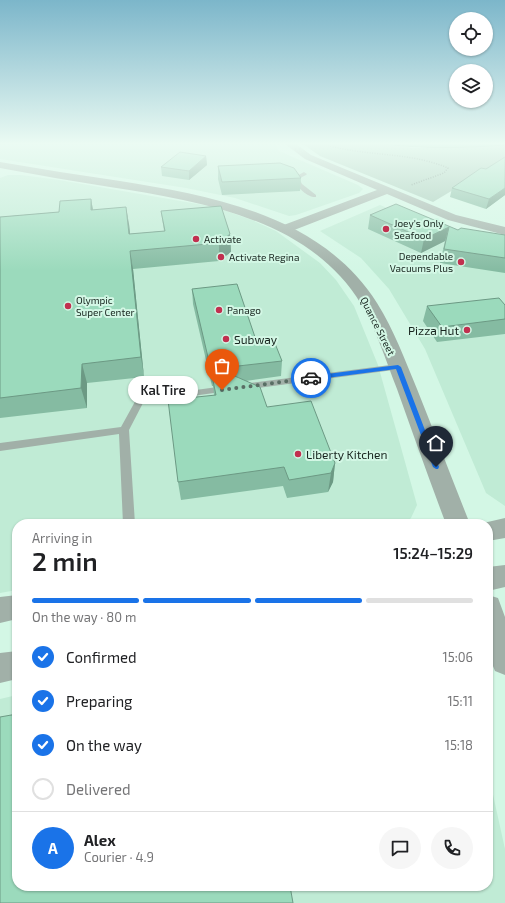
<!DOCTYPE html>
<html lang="en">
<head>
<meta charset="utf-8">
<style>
  :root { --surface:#fff; --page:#f6f6f6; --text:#202124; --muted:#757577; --line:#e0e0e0; --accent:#1a73e8 }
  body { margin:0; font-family:"Exo 2",sans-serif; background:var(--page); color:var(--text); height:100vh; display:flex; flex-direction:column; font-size:15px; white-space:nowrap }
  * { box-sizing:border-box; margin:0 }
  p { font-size:13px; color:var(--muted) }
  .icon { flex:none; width:22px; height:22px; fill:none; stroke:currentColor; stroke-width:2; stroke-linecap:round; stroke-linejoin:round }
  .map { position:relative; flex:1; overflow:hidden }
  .panel { position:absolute; left:12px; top:519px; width:481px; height:372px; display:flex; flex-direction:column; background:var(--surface); border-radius:16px; box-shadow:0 1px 3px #0004 }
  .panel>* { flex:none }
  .fabs { position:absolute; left:449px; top:12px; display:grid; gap:8px }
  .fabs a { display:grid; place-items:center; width:44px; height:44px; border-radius:50%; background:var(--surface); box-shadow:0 1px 3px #0004; font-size:20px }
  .pin { position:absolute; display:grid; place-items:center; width:34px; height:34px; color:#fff; margin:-41px -17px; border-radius:50% 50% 50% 0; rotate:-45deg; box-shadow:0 0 4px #0007 }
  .pin .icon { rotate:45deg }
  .courier { position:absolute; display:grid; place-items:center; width:40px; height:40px; margin:-20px; border:3px solid #1a73e8; border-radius:50%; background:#fff; color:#222; box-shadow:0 1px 5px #0007 }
  .bubble { position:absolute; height:28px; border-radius:14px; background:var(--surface); box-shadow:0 1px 3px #0004; font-size:13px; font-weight:600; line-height:28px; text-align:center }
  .summary em { font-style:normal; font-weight:600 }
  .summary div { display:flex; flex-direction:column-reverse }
  .summary { display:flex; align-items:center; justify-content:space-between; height:68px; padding:0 20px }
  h1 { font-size:26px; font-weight:600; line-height:30px }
  .bar { display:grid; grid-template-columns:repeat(4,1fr); gap:6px 4px; align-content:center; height:48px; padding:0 20px }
  .bar i { height:5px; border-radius:3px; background:var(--line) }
  .bar .on { background:var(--accent) }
  .bar p { grid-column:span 4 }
  .line { display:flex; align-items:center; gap:10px; padding:0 20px; border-top:1px solid var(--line) }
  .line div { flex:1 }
  .round { display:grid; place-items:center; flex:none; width:42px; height:42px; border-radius:21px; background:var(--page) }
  ol { padding:0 20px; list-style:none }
  li { display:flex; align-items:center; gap:12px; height:44px }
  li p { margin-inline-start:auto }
  li .icon { padding:4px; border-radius:50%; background:var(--accent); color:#fff; stroke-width:4 }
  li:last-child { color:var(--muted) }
  li i { width:22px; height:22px; border:2px solid var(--line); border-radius:50% }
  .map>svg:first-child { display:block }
</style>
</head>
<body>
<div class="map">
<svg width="505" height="903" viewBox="0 0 505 903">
  <rect width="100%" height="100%" fill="#d3f7e5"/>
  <path fill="#c0ebd5" d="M0 144H275L279 151 358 185 363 189 359 193 296 215 289 216 235 198 186 188 0 159Z
    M8 175H21L59 180 215 207 252 220 276 231 320 263 336 280 354 306 378 365 417 505 411 518 404 524H17V590L0 593V178Z
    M380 205 433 227 505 244V506L486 493 425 349 389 289 361 258 320 231Z
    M17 695V886H488V772L505 849V903H0V699Z"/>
  <path fill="#a2c6b4" d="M303 144H384L415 148H458L505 145V159L433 202 320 156Z"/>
  <path fill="#7ab89c" stroke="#5d8c76" d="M384 144H505V145C464 148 425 149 384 144Z"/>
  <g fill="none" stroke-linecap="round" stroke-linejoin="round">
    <path stroke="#6d8479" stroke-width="1.5" stroke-dasharray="1 1.5" stroke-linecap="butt" d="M323 144C364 157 408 151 448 168L444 173 411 185"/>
    <path fill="#a1b0a8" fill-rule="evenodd" d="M304 172 307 174 306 175 296 180 293 178Z
      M298 179 300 180 302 184 316 195V197C309 198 297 188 295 181Z
      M398 364 402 367 401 369 243 390 239 387 243 384Z
      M225 386 229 389 228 391 143 403 129 430 135 524H123L119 434 0 451V443L121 427 137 398Z"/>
    <path fill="#a1b0a8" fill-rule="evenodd" d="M285 144H296L311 155 456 215 505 227V235L448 220 387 194 289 232H281L279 229 281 226 377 190 305 159Z"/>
    <path fill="#a1b0a8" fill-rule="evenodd" d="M0 162C40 169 80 175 120 181 214 196 322 216 377 303 394 330 405 360 417 389 435 434 452 479 470 524H446C429 479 413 434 397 389 386 361 377 331 361 304 310 219 200 201 110 187 73 181 37 175 0 168Z
      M505 518V538L488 541V524H479Z
      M505 565V587L488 591V567Z
      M17 595V619L0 623V597Z
      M488 595 498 598 505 617V675L495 671 488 654Z
      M17 651V679L0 683V653Z"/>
  </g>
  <path fill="#85bba2" d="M206 156 207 165 189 180 162 176 161 167Z
    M505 157V195L486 209 450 197 452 188 486 169Z
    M218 166 301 178 300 191 222 195 218 179Z
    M91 199 93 210 129 224 130 234 164 231 161 211 230 234 231 252 219 261 133 269 144 377 87 383V408L0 418V217L59 212Z
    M370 215 458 230 505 235V273L440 263 445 241 421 253 368 229Z
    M192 289 257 343 282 361 281 376 246 381 267 407 335 463 333 482 328 492 287 498 283 486 181 500 178 482 214 395 213 386H212L193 304Z
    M505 305V334L437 342 423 321 427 306Z"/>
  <path fill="#6c9984" d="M206 156 207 165 189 180V171Z
    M505 188V195L486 209 489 199Z
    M91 199 94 216 91 210Z
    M126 207 129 224 132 252 129 234Z
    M449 227 445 241 421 253 424 239Z
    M230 234 231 252 219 261V243Z
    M130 251 133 269 144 377 141 357Z
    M82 364 87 383V408L81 388Z
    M335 463 333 482 328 492 331 473Z"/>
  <path fill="#9bdabc" stroke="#6c9984" d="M180 152 206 156 189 171 161 167Z
    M505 157V188L489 199 452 188 481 168 486 169Z
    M280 163 294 168 301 178 222 182 218 166Z
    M91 199V210L126 207 129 234 165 231 161 211 221 206 230 234 219 243 130 251 141 357 82 364 81 388 0 398V217L59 212 60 201Z
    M396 204 458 230 461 228 505 235V258L444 249 449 227 424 239 370 215Z
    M237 284 257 343 274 341 282 361 212 369 214 370H211L192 289Z
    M499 298 505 305V319L442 327 427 306Z
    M230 374 260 387 267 407 311 401 335 463 331 473 289 480 284 467 178 482 168 400 216 395 212 376Z
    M17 714V886H290L293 903H0V717Z"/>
  <linearGradient id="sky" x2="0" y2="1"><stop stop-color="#7cb6ca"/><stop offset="0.53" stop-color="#ebfbf3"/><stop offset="1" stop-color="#ebfbf3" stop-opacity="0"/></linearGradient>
  <rect width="505" height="271" fill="url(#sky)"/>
  <path fill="#1a73e8" d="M398 365 401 367 439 467 438 469H436L433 467 396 369 311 380 308 378 311 376Z"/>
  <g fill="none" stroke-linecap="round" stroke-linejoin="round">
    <path stroke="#596e64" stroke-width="4" stroke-dasharray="0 7.2" d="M222 390 311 378"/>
  </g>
  <g fill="#c1304f" stroke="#d3f7e5" stroke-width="1.5">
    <circle cx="386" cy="229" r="4"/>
    <circle cx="196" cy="239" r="4"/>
    <circle cx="221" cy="257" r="4"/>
    <circle cx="461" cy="262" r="4"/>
    <circle cx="68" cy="306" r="4"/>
    <circle cx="219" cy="310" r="4"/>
    <circle cx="467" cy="330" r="4"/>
    <circle cx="226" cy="339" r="4"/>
    <circle cx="298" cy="454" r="4"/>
  </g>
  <g text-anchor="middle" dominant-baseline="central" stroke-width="4" stroke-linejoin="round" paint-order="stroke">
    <g font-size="10" fill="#18251f" stroke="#d3f7e5" text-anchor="start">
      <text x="394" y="223">Joey's Only<tspan x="394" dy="12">Seafood</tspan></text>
      <text x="204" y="239">Activate</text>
      <text x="453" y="256" text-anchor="end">Dependable<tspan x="453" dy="12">Vacuums Plus</tspan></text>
      <text x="229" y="257">Activate Regina</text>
      <text x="76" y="300">Olympic<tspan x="76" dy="12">Super Center</tspan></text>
      <text x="227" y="310">Panago</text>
    </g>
    <g font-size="10" fill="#18251f" stroke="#d3f7e5">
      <text transform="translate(378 326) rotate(63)">Quance Street</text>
    </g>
    <g font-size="12" fill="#18251f" stroke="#d3f7e5" text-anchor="start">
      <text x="459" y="330" text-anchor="end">Pizza Hut</text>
      <text x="234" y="339">Subway</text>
      <text x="306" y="454">Liberty Kitchen</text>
    </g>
  </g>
</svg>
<div class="fabs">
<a><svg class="icon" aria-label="locate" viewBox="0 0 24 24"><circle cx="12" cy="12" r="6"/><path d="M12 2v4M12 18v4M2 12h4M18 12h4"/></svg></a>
<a><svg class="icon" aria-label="layers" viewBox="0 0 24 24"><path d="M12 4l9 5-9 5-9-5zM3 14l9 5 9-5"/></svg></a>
</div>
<div class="pin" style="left:222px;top:390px;background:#ea580c"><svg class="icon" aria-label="bag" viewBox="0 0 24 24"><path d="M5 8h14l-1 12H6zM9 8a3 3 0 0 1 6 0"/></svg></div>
<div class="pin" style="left:436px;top:467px;background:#1f2937"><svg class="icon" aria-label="home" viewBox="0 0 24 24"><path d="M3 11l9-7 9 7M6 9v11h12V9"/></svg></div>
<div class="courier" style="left:311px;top:378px"><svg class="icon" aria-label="car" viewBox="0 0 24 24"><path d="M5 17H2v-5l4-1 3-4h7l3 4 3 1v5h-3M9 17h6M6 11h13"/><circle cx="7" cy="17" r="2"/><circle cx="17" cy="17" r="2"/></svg></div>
<div class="bubble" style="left:128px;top:376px;width:70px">Kal Tire</div>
<section class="panel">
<div class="summary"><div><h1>2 min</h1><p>Arriving in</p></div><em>15:24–15:29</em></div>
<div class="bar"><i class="on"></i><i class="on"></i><i class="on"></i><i></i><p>On the way · 80 m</p></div>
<ol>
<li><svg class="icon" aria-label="check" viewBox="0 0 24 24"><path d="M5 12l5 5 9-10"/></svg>Confirmed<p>15:06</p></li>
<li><svg class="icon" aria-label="check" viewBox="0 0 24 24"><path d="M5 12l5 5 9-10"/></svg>Preparing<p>15:11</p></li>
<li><svg class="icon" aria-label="check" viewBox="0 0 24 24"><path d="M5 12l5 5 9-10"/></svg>On the way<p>15:18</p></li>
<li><i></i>Delivered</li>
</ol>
<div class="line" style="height:72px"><b class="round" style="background:var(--accent);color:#fff">A</b><div><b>Alex</b><p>Courier · 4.9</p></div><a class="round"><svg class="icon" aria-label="chat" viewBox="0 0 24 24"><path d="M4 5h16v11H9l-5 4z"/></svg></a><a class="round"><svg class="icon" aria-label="phone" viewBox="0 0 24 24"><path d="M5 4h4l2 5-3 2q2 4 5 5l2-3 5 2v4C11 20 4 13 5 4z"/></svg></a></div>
</section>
</div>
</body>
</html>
